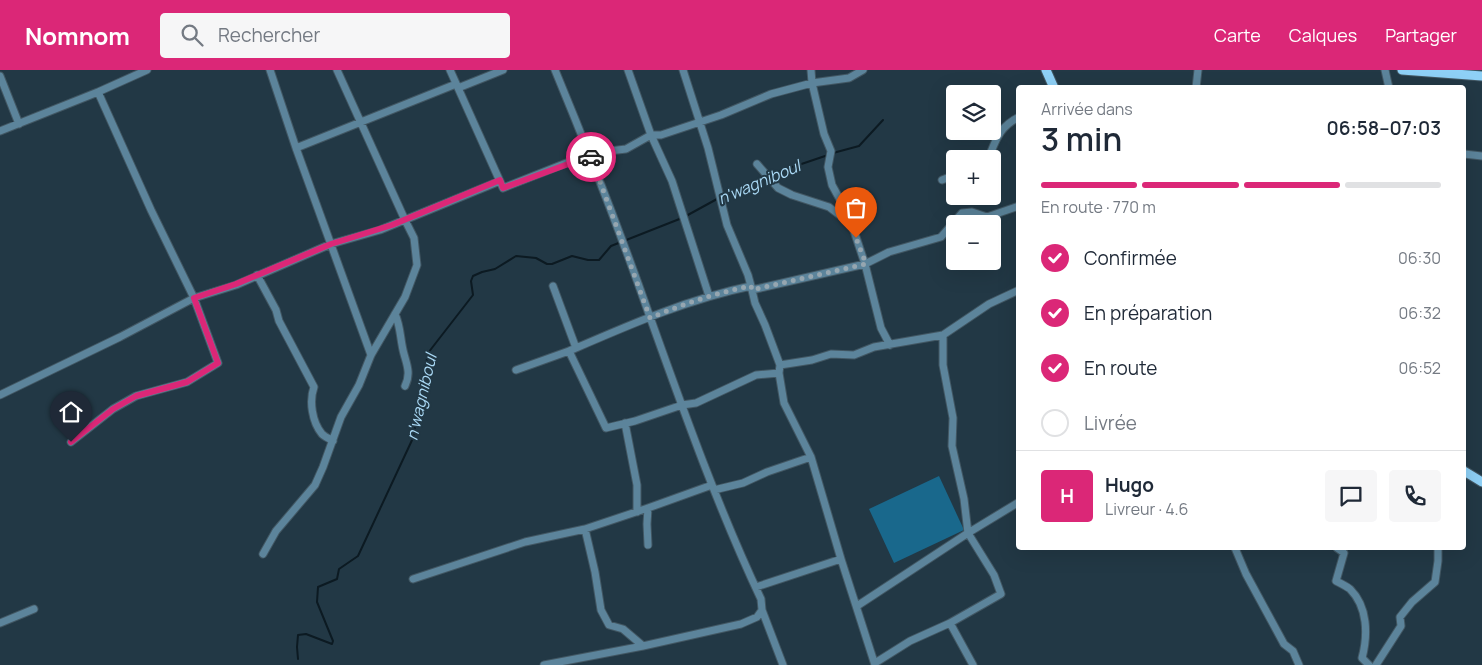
<!DOCTYPE html>
<html lang="fr">
<head>
<meta charset="utf-8">
<style>
  :root { --surface:#fff; --page:#f6f6f7; --text:#1f2937; --muted:#747a83; --line:#e0e1e3; --accent:#db2777 }
  body { margin:0; font-family:Manrope,sans-serif; background:var(--page); color:var(--text); height:100vh; display:flex; flex-direction:column; font-size:19px; white-space:nowrap }
  * { box-sizing:border-box; margin:0 }
  p { font-size:16px; color:var(--muted) }
  .icon { flex:none; width:28px; height:28px; fill:none; stroke:currentColor; stroke-width:2; stroke-linecap:round; stroke-linejoin:round }
  .map { position:relative; flex:1; overflow:hidden }
  .drawer { position:absolute; left:1016px; top:15px; width:450px; height:465px; display:flex; flex-direction:column; background:var(--surface); border-radius:5px; box-shadow:0 5px 20px #0002 }
  .drawer>* { flex:none }
  .controls { position:absolute; left:946px; top:15px; display:grid; gap:10px }
  .controls a { display:grid; place-items:center; width:55px; height:55px; border-radius:5px; background:var(--surface); box-shadow:0 5px 20px #0002; font-size:25px }
  .pin { position:absolute; display:grid; place-items:center; width:42px; height:42px; color:#fff; margin:-51px -21px; border-radius:50% 50% 50% 0; rotate:-45deg; box-shadow:0 0 5px #0007 }
  .pin .icon { rotate:45deg }
  .courier { position:absolute; display:grid; place-items:center; width:50px; height:50px; margin:-25px; border:4px solid #db2777; border-radius:50%; background:#fff; color:#222; box-shadow:0 1px 6px #0007 }
  .head em { font-style:normal; font-weight:600 }
  .head div { display:flex; flex-direction:column-reverse }
  .head { display:flex; align-items:center; justify-content:space-between; height:85px; padding:0 25px }
  h1 { font-size:32px; font-weight:600; line-height:38px }
  .bar { display:grid; grid-template-columns:repeat(4,1fr); gap:8px 5px; align-content:center; height:60px; padding:0 25px }
  .bar i { height:6px; border-radius:4px; background:var(--line) }
  .bar .on { background:var(--accent) }
  .bar p { grid-column:span 4 }
  .line { display:flex; align-items:center; gap:12px; padding:0 25px; border-top:1px solid var(--line) }
  .line div { flex:1 }
  .round { display:grid; place-items:center; flex:none; width:52px; height:52px; border-radius:5px; background:var(--page) }
  ol { padding:0 25px; list-style:none }
  li { display:flex; align-items:center; gap:15px; height:55px }
  li p { margin-inline-start:auto }
  li .icon { padding:5px; border-radius:50%; background:var(--accent); color:#fff; stroke-width:4 }
  li:last-child { color:var(--muted) }
  li i { width:28px; height:28px; border:2px solid var(--line); border-radius:50% }
  header { display:flex; align-items:center; gap:30px; box-sizing:border-box; height:70px; padding:0 25px; background:var(--accent); color:#fff }
  header strong { font-size:24px }
  nav { display:flex; gap:28px; margin-inline-start:auto; font-size:18px }
  .search { width:350px; height:45px; background:var(--page); display:flex; align-items:center; gap:12px; box-sizing:border-box; padding:0 18px; border-radius:5px; color:var(--muted); font-size:19px }
  .map>svg:first-child { display:block }
</style>
</head>
<body>
<header>
<strong>Nomnom</strong>
<div class="search"><svg class="icon" aria-label="search" viewBox="0 0 24 24"><circle cx="10" cy="10" r="6"/><path d="M15 15l6 6"/></svg>Rechercher</div>
<nav><a>Carte</a><a>Calques</a><a>Partager</a></nav>
</header>
<div class="map">
<svg width="1482" height="595" viewBox="0 0 1482 595">
  <rect width="100%" height="100%" fill="#223845"/>
  <path fill="#19688c" d="M939 406 964 460 894 493 869 439Z"/>
  <g fill="none" stroke-linecap="round" stroke-linejoin="round">
    <path stroke="#0c1a22" stroke-width="2" d="M833 83 859 76 883 50
      M769 105 828 85
      M722 127 765 107
      M686 146 717 129
      M298 589 297 577 298 565 306 564 332 574 333 571 317 532 318 517 337 509 339 499 358 486 413 368 428 283 473 225 471 211 473 206 482 202 495 199 516 186 536 188 547 194H552L572 186 588 190H599L611 176 682 148"/>
    <g stroke="#425763" stroke-width="9">
      <path id="minor" d="M270 0 296 78 371 285
        M450 0 503 118 574 90 601 82 626 79 651 65H661L721 45 771 24 812 13 849 8 863 0
        M628 0 651 65 672 111 709 226
        M683 0 708 78 727 155 748 205 751 216C688 229 629 255 569 281L606 358 635 351 682 335 696 333 756 305 779 303
        M811 0 812 13 824 64 831 81 828 97 832 115 849 146 865 194 881 258 890 275
        M1385 0 1389 18
        M0 6 19 54
        M458 18 503 0
        M1196 18 1198 0
        M0 61 98 22 147 0
        M296 78 456 14
        M1464 84 1482 86
        M988 89C996 70 999 57 1019 47
        M757 94 778 118 792 125 829 137 850 153
        M942 110 955 105
        M257 205 276 240 279 251 314 317C309 331 312 352 322 364 325 367 330 369 333 371
        M553 216 576 278
        M751 216 755 233 765 255 780 295 779 303 784 333 811 387 841 489 756 517
        M752 220 865 194 889 182 941 167 962 143 972 142 987 147 1019 136
        M395 244C401 257 400 270 404 284 407 295 411 304 405 316
        M943 265V295L953 348 952 376 964 429 968 463 1019 432
        M780 295 812 290 831 284 854 285 874 277 943 265 989 234 1019 220
        M516 300 569 281
        M0 325 120 267 194 228 236 215 331 174 380 160 500 111
        M625 353 637 415V442
        M71 372 113 339 136 326 187 312 218 293 194 228 151 140 98 22
        M714 420 743 413 767 402 811 387
        M648 438 647 454 648 475
        M585 459 595 502 601 540 609 555 623 559 643 576
        M1235 478 1246 504 1284 574 1293 581 1299 595
        M1337 478 1344 483 1336 511C1340 513 1346 516 1350 519 1368 537 1368 565 1362 588L1369 595
        M263 484 276 461 315 415 323 397 341 347 359 315 371 285 405 227 417 195 414 168 405 150 337 0
        M841 489 875 595
        M413 509 525 472 585 459 648 438 712 415
        M857 536 968 463 994 505 1001 524 950 553
        M762 540 783 595
        M0 553 34 539
        M875 593 910 571 950 553 973 595
        M544 595 643 576 741 554 757 547 762 540 761 529C718 438 684 342 650 247 621 164 589 82 555 0
        M1376 595 1401 556 1400 547 1412 532 1435 512 1438 491V478"/>
    </g>
    <g stroke="#425763" stroke-width="11">
      <path id="major" d="M1046 0 1054 18
        M1402 0 1482 6
        M1464 401 1482 412"/>
    </g>
    <use href="#minor" stroke="#5c849b" stroke-width="7"/>
    <use href="#major" stroke="#8ed0f6" stroke-width="9"/>
  </g>
  <g fill="none" stroke-linecap="round" stroke-linejoin="round">
    <path stroke="#96a6b0" stroke-width="5" stroke-dasharray="0 9" d="M591 87 650 248C683 234 716 223 751 216L752 220 866 194 856 168"/>
    <path stroke="#db2777" stroke-width="6" d="M71 372 113 339 136 326 187 312 218 293 194 228 236 214 331 174 392 155 500 110 503 118 590 86 591 87"/>
  </g>
  <g text-anchor="middle" dominant-baseline="central" stroke-width="4" stroke-linejoin="round" paint-order="stroke">
    <g font-size="16" font-style="italic" fill="#aad9f5" stroke="#223845">
      <text transform="translate(759 112) rotate(-23)">n'wagniboul</text>
      <text transform="translate(421 327) rotate(-77)">n'wagniboul</text>
    </g>
  </g>
</svg>
<div class="controls">
<a><svg class="icon" aria-label="layers" viewBox="0 0 24 24"><path d="M12 4l9 5-9 5-9-5zM3 14l9 5 9-5"/></svg></a>
<a>+</a>
<a>−</a>
</div>
<div class="pin" style="left:856px;top:168px;background:#ea580c"><svg class="icon" aria-label="bag" viewBox="0 0 24 24"><path d="M5 8h14l-1 12H6zM9 8a3 3 0 0 1 6 0"/></svg></div>
<div class="pin" style="left:71px;top:372px;background:#1f2937"><svg class="icon" aria-label="home" viewBox="0 0 24 24"><path d="M3 11l9-7 9 7M6 9v11h12V9"/></svg></div>
<div class="courier" style="left:591px;top:87px"><svg class="icon" aria-label="car" viewBox="0 0 24 24"><path d="M5 17H2v-5l4-1 3-4h7l3 4 3 1v5h-3M9 17h6M6 11h13"/><circle cx="7" cy="17" r="2"/><circle cx="17" cy="17" r="2"/></svg></div>
<section class="drawer">
<div class="head"><div><h1>3 min</h1><p>Arrivée dans</p></div><em>06:58–07:03</em></div>
<div class="bar"><i class="on"></i><i class="on"></i><i class="on"></i><i></i><p>En route · 770 m</p></div>
<ol>
<li><svg class="icon" aria-label="check" viewBox="0 0 24 24"><path d="M5 12l5 5 9-10"/></svg>Confirmée<p>06:30</p></li>
<li><svg class="icon" aria-label="check" viewBox="0 0 24 24"><path d="M5 12l5 5 9-10"/></svg>En préparation<p>06:32</p></li>
<li><svg class="icon" aria-label="check" viewBox="0 0 24 24"><path d="M5 12l5 5 9-10"/></svg>En route<p>06:52</p></li>
<li><i></i>Livrée</li>
</ol>
<div class="line" style="height:90px"><b class="round" style="background:var(--accent);color:#fff">H</b><div><b>Hugo</b><p>Livreur · 4.6</p></div><a class="round"><svg class="icon" aria-label="chat" viewBox="0 0 24 24"><path d="M4 5h16v11H9l-5 4z"/></svg></a><a class="round"><svg class="icon" aria-label="phone" viewBox="0 0 24 24"><path d="M5 4h4l2 5-3 2q2 4 5 5l2-3 5 2v4C11 20 4 13 5 4z"/></svg></a></div>
</section>
</div>
</body>
</html>
